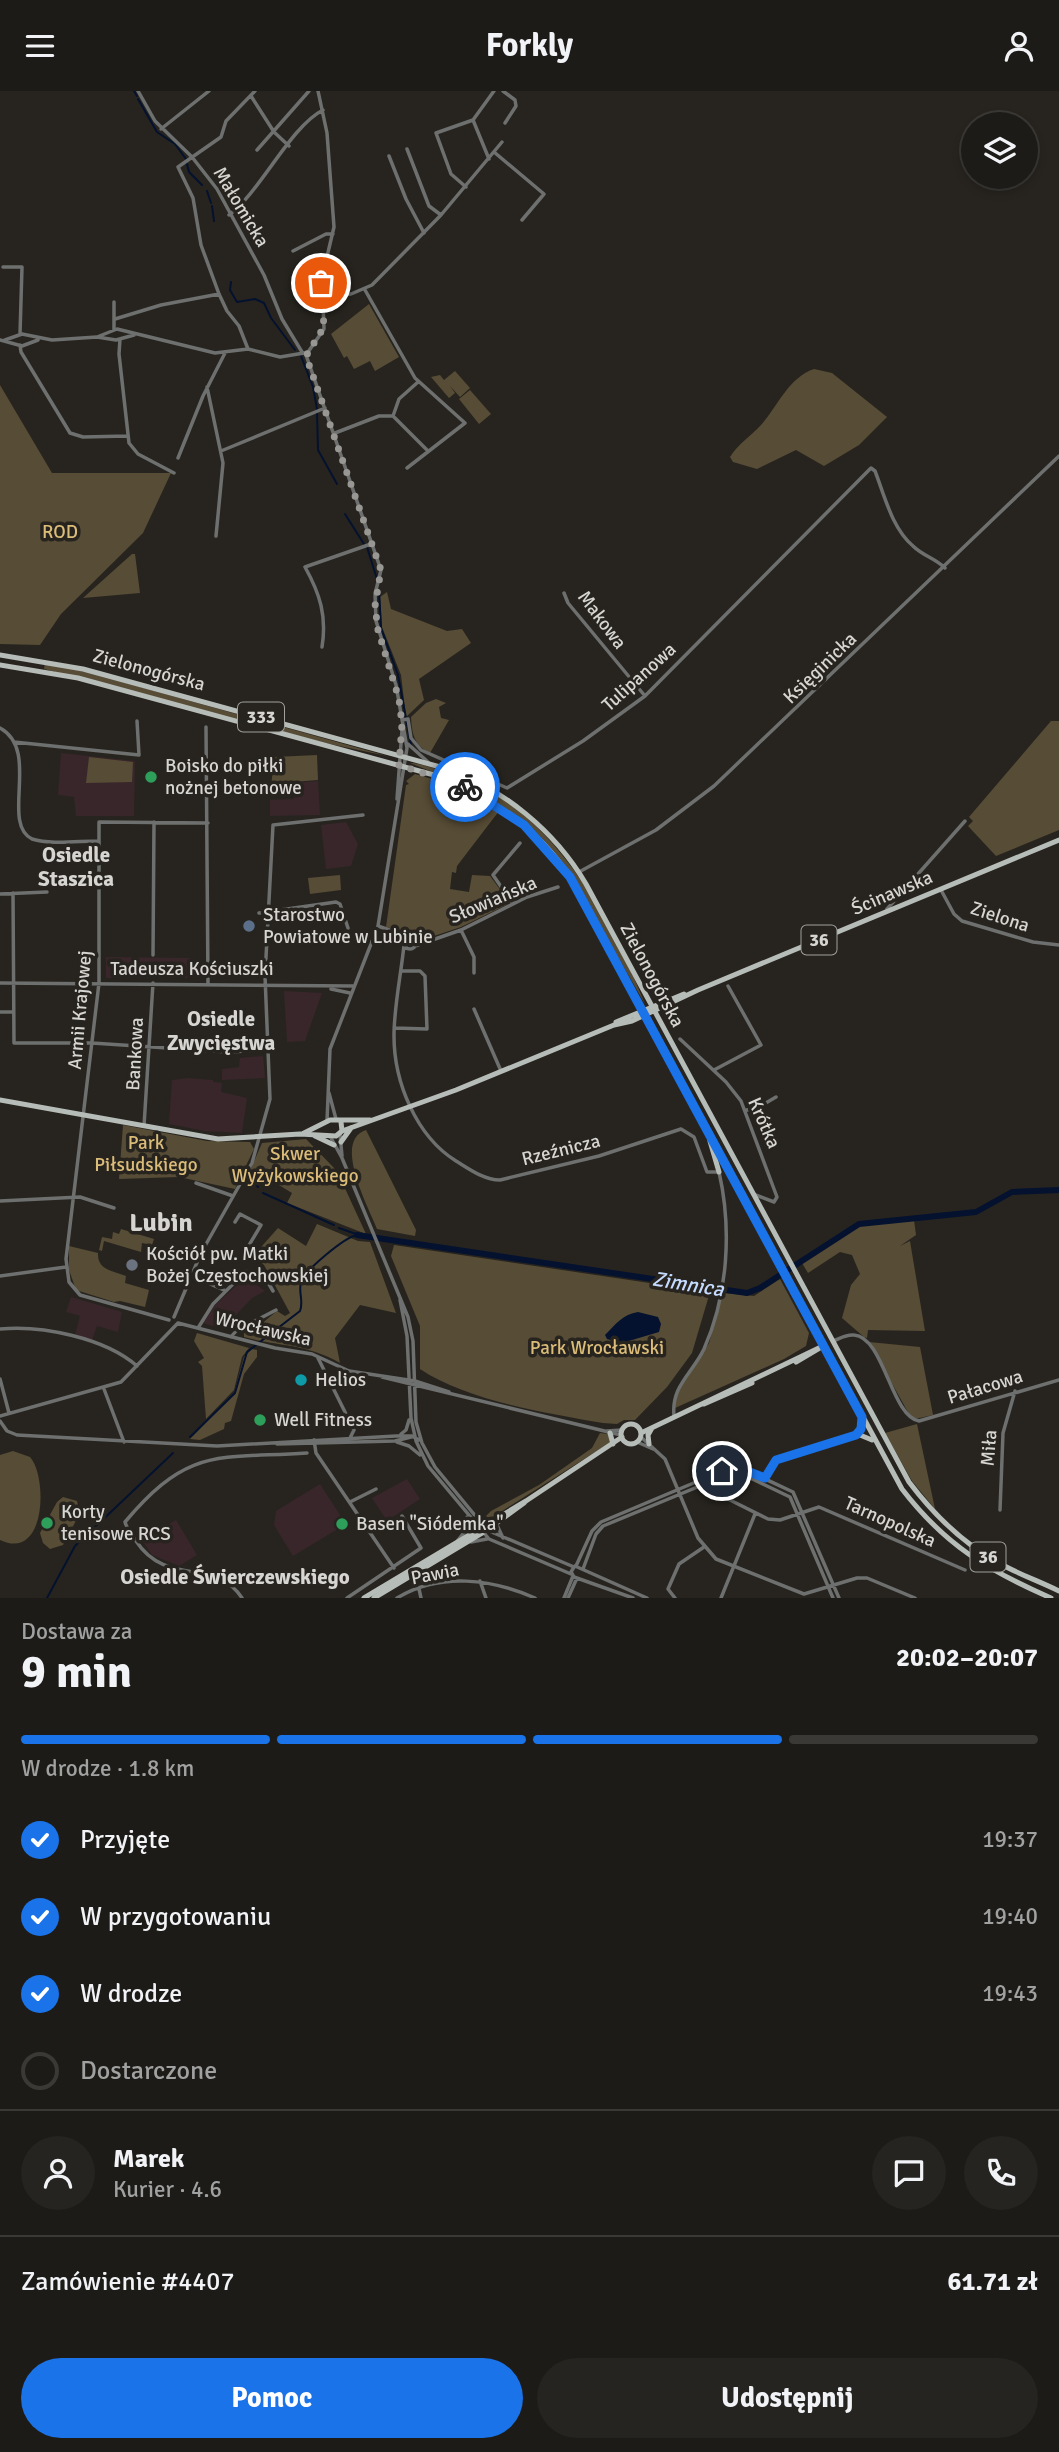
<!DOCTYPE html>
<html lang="pl">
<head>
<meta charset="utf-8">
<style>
  :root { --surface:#1d1b17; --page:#252420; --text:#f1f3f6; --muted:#a0a1a1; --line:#3b3936; --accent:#1a73e8 }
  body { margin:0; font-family:Signika,sans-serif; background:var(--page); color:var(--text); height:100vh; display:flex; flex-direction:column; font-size:26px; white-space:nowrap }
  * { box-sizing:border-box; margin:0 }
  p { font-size:23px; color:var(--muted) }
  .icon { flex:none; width:38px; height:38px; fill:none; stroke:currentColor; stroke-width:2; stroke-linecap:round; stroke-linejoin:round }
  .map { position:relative; height:1507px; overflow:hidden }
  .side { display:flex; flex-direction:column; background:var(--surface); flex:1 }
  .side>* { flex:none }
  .buttons { position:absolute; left:961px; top:21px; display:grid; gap:14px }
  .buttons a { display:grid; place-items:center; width:77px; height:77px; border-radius:50%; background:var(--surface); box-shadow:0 4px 10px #0003,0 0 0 2px var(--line); font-size:35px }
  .pin { position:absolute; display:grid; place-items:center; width:60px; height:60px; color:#fff; margin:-30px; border:4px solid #fff; border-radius:50%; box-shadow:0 2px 7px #0007 }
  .courier { position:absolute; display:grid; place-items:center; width:70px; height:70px; margin:-35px; border:5px solid #1a73e8; border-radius:50%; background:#fff; color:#222; box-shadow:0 2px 9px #0007 }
  .overview em { font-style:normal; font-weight:800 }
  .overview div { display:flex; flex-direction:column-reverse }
  .overview { display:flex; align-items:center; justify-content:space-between; height:119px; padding:0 21px }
  h1 { font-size:46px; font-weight:800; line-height:52px }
  .bar { display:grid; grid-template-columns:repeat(4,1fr); gap:10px 7px; align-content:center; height:84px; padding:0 21px }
  .bar i { height:9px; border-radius:5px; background:var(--line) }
  .bar .selected { background:var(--accent) }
  .bar p { grid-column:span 4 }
  .line { display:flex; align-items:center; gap:18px; padding:0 21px; border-top:2px solid var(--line) }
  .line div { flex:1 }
  .round { display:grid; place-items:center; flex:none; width:74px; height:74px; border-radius:37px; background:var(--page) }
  ol { padding:0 21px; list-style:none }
  li { display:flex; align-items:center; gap:21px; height:77px }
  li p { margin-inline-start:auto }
  li .icon { padding:7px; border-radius:50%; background:var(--accent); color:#fff; stroke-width:4 }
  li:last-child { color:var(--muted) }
  li i { width:38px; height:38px; border:4px solid var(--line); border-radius:50% }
  .action { display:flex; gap:14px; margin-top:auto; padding:14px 21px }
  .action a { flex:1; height:80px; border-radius:42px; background:var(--accent); color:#fff; font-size:28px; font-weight:800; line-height:80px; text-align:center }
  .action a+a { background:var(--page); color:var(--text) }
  header { display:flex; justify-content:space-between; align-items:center; height:91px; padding:0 21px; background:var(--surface); font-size:32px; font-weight:800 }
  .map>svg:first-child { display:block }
</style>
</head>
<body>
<header><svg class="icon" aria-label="menu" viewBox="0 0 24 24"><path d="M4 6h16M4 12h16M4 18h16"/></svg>Forkly<svg class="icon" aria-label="person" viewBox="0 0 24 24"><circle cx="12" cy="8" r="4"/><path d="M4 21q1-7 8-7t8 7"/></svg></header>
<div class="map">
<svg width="1059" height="1507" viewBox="0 0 1059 1507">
  <rect width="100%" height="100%" fill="#27241f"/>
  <path fill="#39262b" d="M61 662 135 670 134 725H76L74 706 58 704Z
    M318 690 320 724 270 725V709L294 708V692Z
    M346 731 358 753 351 775 326 778 321 734Z
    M106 866 191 867V887H106Z
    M284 900 322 902 305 950 287 951Z
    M263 965 265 987 222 989V978L239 976 240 967Z
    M188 987 213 989V991L222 992 221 1001 247 1007 242 1042 205 1040 169 1033 172 989Z
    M246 1186 265 1200 252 1207 223 1238 203 1232 215 1214Z
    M71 1206 122 1221 118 1241 97 1235 92 1249 75 1244 80 1225 66 1221Z
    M407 1388 420 1408 387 1430 372 1407Z
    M320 1393 346 1433 293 1465 274 1434 276 1420Z
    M176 1429 197 1464 179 1475 152 1464 142 1449Z"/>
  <path fill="#574c35" d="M369 213 399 266 375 280 370 270 354 278 347 265 344 267 331 243Z
    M814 278 832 282 887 326 859 354 824 375 796 359 757 378 733 371 730 366C738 353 751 345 761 334 778 315 788 287 814 278Z
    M455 280 470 297 460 306 450 295 455 302 449 307 431 286 440 284 444 289Z
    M0 294 52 382H171L143 442 61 523 40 554 0 553Z
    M470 299 491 323 479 333 459 308Z
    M132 463H135L140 502 83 507Z
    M387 501 391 518 447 540 462 538 471 552 419 588 424 609 406 626 401 584 382 536 380 506Z
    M45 572 90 582 387 665 325 652 44 578Z
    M436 608 446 612 439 616 441 627 449 629 430 662C414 654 412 643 411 626L426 612Z
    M1051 630H1059V739L996 765 968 735 973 730 969 726Z
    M317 664 318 689 293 691V696L271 697 274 666Z
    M89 666 133 671 132 691 86 692Z
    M410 672C421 672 434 678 446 681 548 711 608 821 645 913L571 784 506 718 465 694Z
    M415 683 453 694 499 720 457 775 456 782 452 781 450 798 469 801 472 784 490 785 508 809V813L461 836 428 847 386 836 406 694 409 693 406 690Z
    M340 784 341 799 310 803 308 787Z
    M123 1034 207 1050 250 1051 254 1058 235 1098 179 1086 119 1088Z
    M366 1039 416 1139 415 1145 377 1138C369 1117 332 1050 366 1039Z
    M306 1048 337 1080 366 1143 287 1112 292 1102 269 1088 270 1078 249 1082 262 1052Z
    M914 1129 916 1144 900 1155 910 1150 925 1240 868 1239 867 1247 864 1246 842 1227 851 1194 860 1183 852 1164 840 1161 808 1182 802 1172 859 1135Z
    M317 1133 358 1150 370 1151 396 1222 360 1214 335 1247 340 1272C305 1252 280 1256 244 1246V1239L260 1234 277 1220 285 1225 290 1222 264 1174 253 1165 278 1137 306 1155Z
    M121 1138 154 1148 152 1154 142 1152 141 1161 104 1150 102 1160 99 1159 102 1146 112 1148 113 1141 119 1143Z
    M394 1154 710 1201 692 1262 667 1296 635 1329H624L617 1333 603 1332C546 1322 468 1310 420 1278V1235L391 1165Z
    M69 1155 98 1162C97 1179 113 1180 126 1185L125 1192 149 1199 145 1216 120 1210 114 1211 76 1199 69 1179Z
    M780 1188 809 1242 806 1255 784 1268 675 1317 676 1303 709 1252 723 1202 754 1205Z
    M197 1242 249 1257 242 1266 234 1299 206 1328 202 1275 198 1271 204 1267 194 1250Z
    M869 1251 920 1256 933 1324 915 1328 909 1323Z
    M252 1258 257 1259V1266L244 1283 231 1330 225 1332 224 1338 200 1349 190 1348 234 1303 244 1266Z
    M917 1333 935 1418 912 1390 885 1342Z
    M600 1342 608 1343 611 1351 488 1429 486 1425 491 1420 539 1394 592 1357Z
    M13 1360 30 1366C48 1386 46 1471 0 1449V1364Z
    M63 1406 77 1410 80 1422 63 1454 50 1458 43 1452 40 1442 57 1411Z"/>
  <path fill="#04122f" d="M638 1221 658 1226 661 1233 659 1241 622 1252 607 1248 605 1244C615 1234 623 1223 638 1221Z"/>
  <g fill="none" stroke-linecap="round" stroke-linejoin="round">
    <path stroke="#04122f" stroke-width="2" d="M134 0 137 5
      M138 8 157 41 175 53 186 68
      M187 73 189 81 202 94
      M207 100 211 112
      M212 115 214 130
      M231 191 230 199 237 211 255 208 264 212 271 227 295 259
      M301 265 313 296 317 318
      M317 322 318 359 337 393
      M345 423 364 453
      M367 456 377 488
      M379 499 381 537 398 584 411 654
      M253 1090 258 1096
      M263 1102 334 1134
      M339 1137 356 1143
      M190 1346 235 1302 247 1261 300 1220C304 1210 298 1201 301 1191 305 1179 345 1146 357 1144
      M47 1507 75 1455 173 1362"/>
    <path stroke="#04122f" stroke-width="6" d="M357 1144 747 1202 760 1197 859 1133 976 1121 1012 1101 1059 1099"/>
    <path stroke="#6d706e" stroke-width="3.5" d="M138 0 155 30 192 66 217 98 264 184 282 228 302 261
      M318 0 327 42 334 136 322 187 324 238 306 264 381 479 375 503 376 530 396 594 407 657 378 835 330 958 327 1030
      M503 0 515 9 516 15 505 32
      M251 5 274 41 289 55
      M473 29 494 0
      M161 38 209 0
      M407 58 429 115 441 124
      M257 59 309 0
      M494 61 544 103 522 129
      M389 65 406 108 424 142
      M466 96 451 83 436 42 473 29 489 68
      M229 124C261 100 290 36 323 19
      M293 160 326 143H333
      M3 176H22L20 243
      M365 199 415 287 465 332 407 377
      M322 205 351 203 372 194 441 124 502 51
      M115 228 161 214 219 203
      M114 239V211
      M97 246 117 238 215 262 248 258 280 266 304 262
      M120 248 119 263 129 352 138 363 174 382
      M0 249 22 255 38 249
      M5 249 22 243 52 249 97 246 116 249 134 244
      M20 254 21 261 70 342 83 346 127 345
      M248 258 239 235 227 220 219 203 201 154 193 107 178 76 221 46 226 30 255 0
      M207 296 223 372 216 445
      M393 325 399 308 418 291
      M335 342 379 325H393L428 360
      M221 360 325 317
      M178 367 203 305 225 262
      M564 502 568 512 645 605
      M322 556C327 525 320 503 305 476L371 453
      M402 629 408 628 411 647 421 659 507 697 583 650 645 605 871 377 875 380C885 406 892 437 913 455 923 465 935 467 945 477
      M206 636 208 892
      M0 637C41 659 0 732 32 748 51 754 78 750 98 750
      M14 651 139 664 137 630
      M408 653 428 671
      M397 708 402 639
      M579 781 656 739 714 695 1059 365
      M941 799 954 823 962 830 1033 851 1059 854
      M13 802 14 952H92L228 961 268 959
      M0 803 47 801
      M513 813 493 784 520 752
      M887 818 965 730
      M259 822 336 811 340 813 348 837
      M378 835 409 846
      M461 839 474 866V882
      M404 852a6 6 0 1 1 12 0a6 6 0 1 1-12 0Z
      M414 848H429
      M404 854C401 884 394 915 394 945 394 991 416 1045 456 1070 469 1078 484 1089 500 1089L599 1065 681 1038 694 1046 707 1081H719C732 1138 728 1204 704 1258 692 1283 671 1295 674 1325
      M415 855 461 839 527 806 558 796
      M153 864 154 731
      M0 892 353 895
      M331 898 350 902
      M474 918 501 980
      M0 921H14
      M394 937 427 938 425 885 420 880H401
      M680 948 726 991 741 1010 777 1106 774 1111 753 1103
      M714 979 761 954 728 895
      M329 1002 336 1028
      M746 1019H754L776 1006
      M144 1035 153 892
      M340 1043 342 1065
      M330 1045 342 1067 408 1226 413 1250 416 1331 422 1352 435 1376 487 1439 574 1476
      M196 1092 233 1105
      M0 1110 80 1106 114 1117
      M235 1131 240 1123 261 1134 245 1161
      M190 1184 226 1200
      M0 1185 66 1176
      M266 1188 273 1200
      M400 1209 407 1245 411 1327 416 1350 428 1375 489 1448 571 1483
      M174 1226 201 1162 252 1072 270 1008 265 885 273 734 363 724
      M169 1229 80 1204 69 1191 66 1168 99 892V731L208 732
      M178 1232 275 1257 312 1263 349 1280 415 1290 449 1301
      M198 1237 213 1213 246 1180
      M0 1238C42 1234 105 1247 137 1275
      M231 1246 236 1240 276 1219
      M833 1250C839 1248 846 1243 854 1244 884 1246 891 1325 919 1330L1059 1289
      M318 1267 354 1339 350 1347
      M382 1286 621 1344
      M0 1288 9 1322
      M104 1298 124 1351
      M0 1325 121 1291 178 1232
      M0 1330 7 1340 17 1344 217 1355 396 1345H412L419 1349
      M607 1340 622 1339
      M401 1343 406 1339 409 1329
      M641 1346 665 1368 698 1447 716 1468 804 1503 857 1487H867L915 1507
      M314 1349 316 1362 394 1477
      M397 1351 409 1355 420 1364
      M637 1351 653 1358
      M277 1353 395 1350 415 1345
      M765 1387 776 1369 839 1349
      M718 1388 728 1408 768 1428 780 1429 819 1416 965 1479
      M350 1411 376 1398
      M1000 1419 1003 1342 1015 1300
      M496 1432 503 1447
      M458 1449 467 1438V1426
      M136 1450 156 1438
      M471 1451 487 1448
      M575 1475 647 1507
      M576 1475 592 1440 601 1431 722 1380 744 1378 793 1401 839 1507
      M574 1476 571 1481 574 1486 633 1507
      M583 1478 596 1443 603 1435 724 1385 742 1383 790 1406 833 1507
      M480 1490 486 1507
      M419 1498 421 1507
      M242 1507C216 1466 167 1497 136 1450 131 1443 127 1438 125 1431 189 1355 217 1368 307 1362
      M347 1507 421 1457 402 1425
      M397 1507C440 1481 492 1488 535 1507
      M564 1507 573 1485
      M568 1507 577 1487
      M675 1507 668 1498 679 1473 704 1456
      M721 1507 755 1423"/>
    <path stroke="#b6bcb8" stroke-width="5" d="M0 564 83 578 444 677C503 697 555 740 586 793L909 1391C934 1424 962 1452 999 1472 1018 1483 1039 1490 1059 1500
      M0 574 78 587 434 684C493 704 545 743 577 797L902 1398C945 1454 987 1479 1051 1507
      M616 931 684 903
      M0 1009 218 1048 300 1043 336 1045 342 1040 341 1031
      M342 1040 456 999 614 934 632 930 698 899 1059 749
      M304 1042 330 1029H370
      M315 1045 334 1054
      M710 1050 719 1081
      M341 1051 351 1037
      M796 1271 823 1255
      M704 1313 752 1292
      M621 1343a10 10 0 1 1 20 0a10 10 0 1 1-20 0Z
      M610 1342 613 1353
      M641 1342 823 1255
      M839 1349 860 1344 872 1349
      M649 1353 648 1344 652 1337
      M364 1507 526 1410 622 1346
      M374 1507 487 1439 524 1412"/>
  </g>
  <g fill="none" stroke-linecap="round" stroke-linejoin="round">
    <path stroke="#999793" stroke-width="7" stroke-dasharray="0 12.6" d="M321 192 324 236 306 265 381 479 375 515 378 539 399 608 402 633 399 674 465 696"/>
    <path stroke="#1a73e8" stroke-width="9" d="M465 696 524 734 570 786 862 1326 861 1338 856 1344 776 1369 765 1387 739 1377 722 1380"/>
  </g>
  <g fill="#2e9e5b" stroke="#27241f" stroke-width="2.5">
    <circle cx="151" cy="686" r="7"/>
    <circle cx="260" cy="1329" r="7"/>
    <circle cx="47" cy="1432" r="7"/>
    <circle cx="342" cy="1433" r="7"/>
  </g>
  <circle fill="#5c6f8a" stroke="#27241f" stroke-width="2.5" cx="249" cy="835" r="7"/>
  <circle fill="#6b7280" stroke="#27241f" stroke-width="2.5" cx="132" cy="1174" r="7"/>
  <circle fill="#0f9aa8" stroke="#27241f" stroke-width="2.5" cx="301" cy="1289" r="7"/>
  <g text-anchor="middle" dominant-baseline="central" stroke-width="7" stroke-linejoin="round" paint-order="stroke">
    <g fill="#27241f" stroke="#a2a09c" stroke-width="2">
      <rect x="238" y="611.5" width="46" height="29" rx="5"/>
      <rect x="801.5" y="834.5" width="35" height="29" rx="5"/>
      <rect x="970.5" y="1451.5" width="35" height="29" rx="5"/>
    </g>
    <g font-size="18" font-weight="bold" fill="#d6d5d1">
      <text x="261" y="626">333</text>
      <text x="819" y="849">36</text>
      <text x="988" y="1466">36</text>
    </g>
    <g font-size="19" fill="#d6d5d1" stroke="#27241f">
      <text transform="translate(241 116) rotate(59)">Małomicka</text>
      <text transform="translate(602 529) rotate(53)">Makowa</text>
      <text transform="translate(820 577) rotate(-44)">Księginicka</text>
      <text transform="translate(149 579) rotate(15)">Zielonogórska</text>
      <text transform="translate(639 586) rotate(-42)">Tulipanowa</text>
      <text transform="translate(892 802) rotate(-23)">Ścinawska</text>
      <text transform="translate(493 809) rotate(-23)">Słowiańska</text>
      <text transform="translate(1000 826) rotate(18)">Zielona</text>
      <text x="192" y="878">Tadeusza Kościuszki</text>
      <text transform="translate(652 884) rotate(62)">Zielonogórska</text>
      <text transform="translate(80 919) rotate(-85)">Armii Krajowej</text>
      <text transform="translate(135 963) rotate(-87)">Bankowa</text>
      <text transform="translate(764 1032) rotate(66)">Krótka</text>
      <text transform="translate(561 1059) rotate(-14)">Rzeźnicza</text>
      <text transform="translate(263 1238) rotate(13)">Wrocławska</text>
      <text transform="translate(985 1296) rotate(-17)">Pałacowa</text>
      <text transform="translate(989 1357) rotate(-85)">Miła</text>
      <text transform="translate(890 1431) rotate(24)">Tarnopolska</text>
      <text transform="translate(435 1483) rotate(-11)">Pawia</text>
    </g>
    <g font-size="19" fill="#dbbc79" stroke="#27241f">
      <text x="60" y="441">ROD</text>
      <text x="146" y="1052">Park<tspan x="146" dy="22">Piłsudskiego</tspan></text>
      <text x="295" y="1063">Skwer<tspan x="295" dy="22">Wyżykowskiego</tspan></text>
      <text x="597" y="1257">Park Wrocławski</text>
    </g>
    <g font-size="19" fill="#d6d5d1" stroke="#27241f" text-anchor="start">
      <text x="165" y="675">Boisko do piłki<tspan x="165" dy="22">nożnej betonowe</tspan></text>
      <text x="263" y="824">Starostwo<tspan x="263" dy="22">Powiatowe w Lubinie</tspan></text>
      <text x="146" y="1163">Kościół pw. Matki<tspan x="146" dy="22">Bożej Częstochowskiej</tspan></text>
      <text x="315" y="1289">Helios</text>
      <text x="274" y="1329">Well Fitness</text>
      <text x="61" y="1421">Korty<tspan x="61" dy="22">tenisowe RCS</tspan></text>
      <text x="356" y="1433">Basen "Siódemka"</text>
    </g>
    <g font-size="21" font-weight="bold" fill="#d6d5d1" stroke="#27241f">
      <text x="76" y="764">Osiedle<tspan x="76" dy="24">Staszica</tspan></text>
      <text x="221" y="928">Osiedle<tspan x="221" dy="24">Zwycięstwa</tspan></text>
      <text x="235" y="1486">Osiedle Świerczewskiego</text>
    </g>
    <g font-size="21" font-style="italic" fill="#c5daff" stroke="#27241f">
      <text transform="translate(688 1193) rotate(9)">Zimnica</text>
    </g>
    <g font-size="26" font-weight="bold" fill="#d6d5d1" stroke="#27241f">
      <text x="161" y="1132">Lubin</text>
    </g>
  </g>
</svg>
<div class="buttons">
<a><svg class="icon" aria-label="layers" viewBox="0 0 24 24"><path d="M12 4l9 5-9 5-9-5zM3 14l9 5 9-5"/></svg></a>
</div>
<div class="pin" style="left:321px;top:192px;background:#ea580c"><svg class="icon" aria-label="bag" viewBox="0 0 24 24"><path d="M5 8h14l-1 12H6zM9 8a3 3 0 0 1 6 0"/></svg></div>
<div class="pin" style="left:722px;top:1380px;background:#1f2937"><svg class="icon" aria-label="home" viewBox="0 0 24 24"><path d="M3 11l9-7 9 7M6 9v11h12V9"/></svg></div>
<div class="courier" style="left:465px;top:696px"><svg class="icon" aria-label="bike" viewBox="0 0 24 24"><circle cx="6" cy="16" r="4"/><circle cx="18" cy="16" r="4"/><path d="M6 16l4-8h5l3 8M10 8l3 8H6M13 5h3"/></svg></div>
</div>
<section class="side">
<div class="overview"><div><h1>9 min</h1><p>Dostawa za</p></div><em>20:02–20:07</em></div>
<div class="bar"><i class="selected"></i><i class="selected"></i><i class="selected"></i><i></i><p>W drodze · 1.8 km</p></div>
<ol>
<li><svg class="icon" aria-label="check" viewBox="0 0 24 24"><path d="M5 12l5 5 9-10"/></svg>Przyjęte<p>19:37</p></li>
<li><svg class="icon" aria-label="check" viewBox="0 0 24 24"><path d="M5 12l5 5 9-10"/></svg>W przygotowaniu<p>19:40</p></li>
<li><svg class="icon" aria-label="check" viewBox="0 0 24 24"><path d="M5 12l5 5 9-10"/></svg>W drodze<p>19:43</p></li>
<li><i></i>Dostarczone</li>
</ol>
<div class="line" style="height:126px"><a class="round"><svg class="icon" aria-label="person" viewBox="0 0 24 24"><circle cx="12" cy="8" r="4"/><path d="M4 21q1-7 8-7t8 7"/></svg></a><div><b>Marek</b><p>Kurier · 4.6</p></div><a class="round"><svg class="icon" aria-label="chat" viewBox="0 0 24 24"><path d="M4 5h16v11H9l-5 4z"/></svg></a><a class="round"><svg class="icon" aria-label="phone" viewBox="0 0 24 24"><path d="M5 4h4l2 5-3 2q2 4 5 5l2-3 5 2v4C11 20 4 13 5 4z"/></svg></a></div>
<div class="line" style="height:91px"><div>Zamówienie #4407</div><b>61.71 zł</b></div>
<div class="action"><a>Pomoc</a><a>Udostępnij</a></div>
</section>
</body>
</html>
